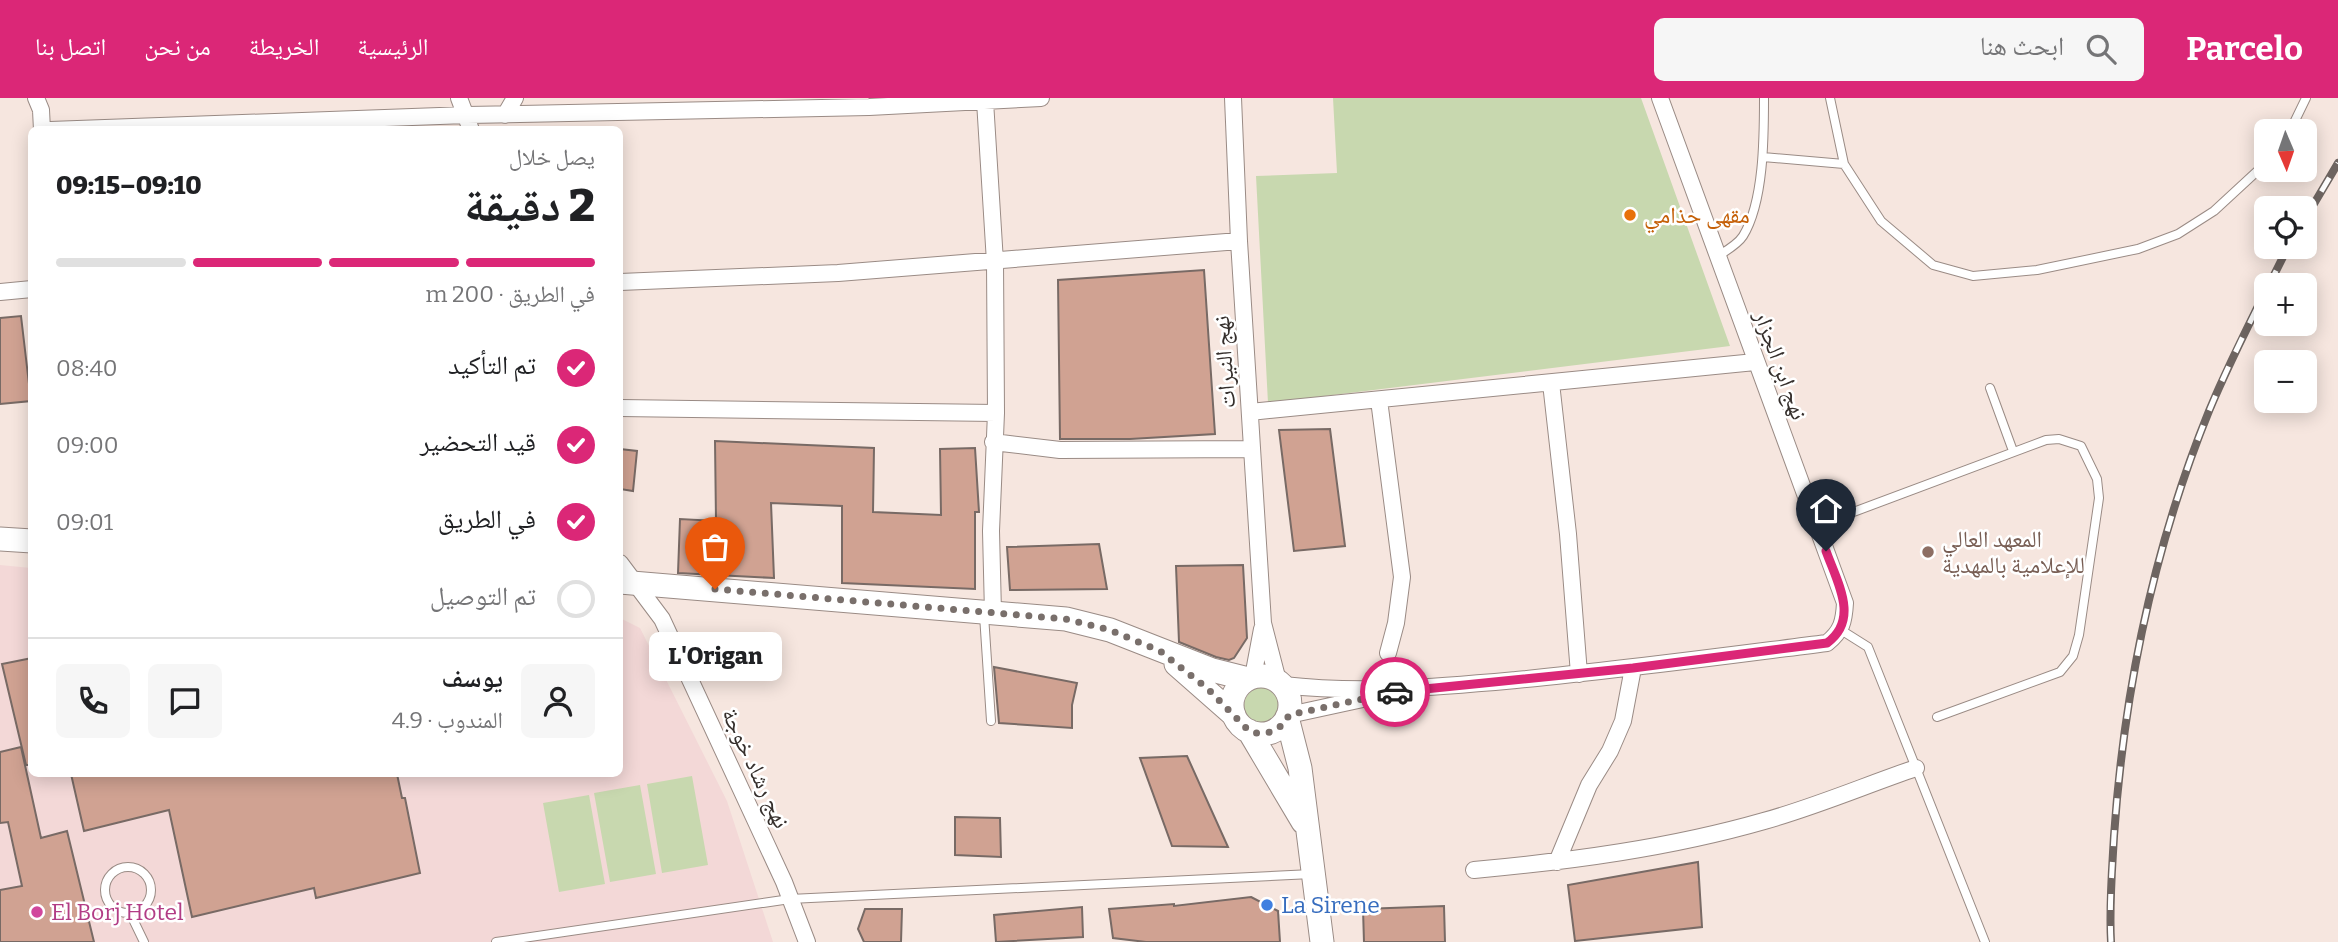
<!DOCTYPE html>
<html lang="ar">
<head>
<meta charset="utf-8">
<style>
  :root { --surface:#fff; --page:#f6f6f6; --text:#202124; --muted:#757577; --line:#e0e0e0; --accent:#db2777 }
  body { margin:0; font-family:Bitter,"Noto Naskh Arabic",serif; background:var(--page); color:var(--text); direction:rtl; height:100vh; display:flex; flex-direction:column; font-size:26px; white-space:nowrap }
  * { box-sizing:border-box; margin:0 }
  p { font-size:23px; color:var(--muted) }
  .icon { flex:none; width:38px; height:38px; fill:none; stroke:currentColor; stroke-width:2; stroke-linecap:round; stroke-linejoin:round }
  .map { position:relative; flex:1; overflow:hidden; direction:ltr }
  .side { position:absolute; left:28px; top:28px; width:595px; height:651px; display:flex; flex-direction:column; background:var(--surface); border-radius:10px; box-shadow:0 4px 18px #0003; direction:rtl }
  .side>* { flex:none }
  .needle { width:46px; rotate:178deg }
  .fabs { position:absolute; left:2254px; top:21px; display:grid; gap:14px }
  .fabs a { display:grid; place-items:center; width:63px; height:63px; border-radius:10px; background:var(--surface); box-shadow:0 4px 18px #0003; font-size:35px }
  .pin { position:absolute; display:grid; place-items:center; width:60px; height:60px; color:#fff; margin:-72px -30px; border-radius:50% 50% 50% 0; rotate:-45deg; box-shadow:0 0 7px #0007 }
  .pin .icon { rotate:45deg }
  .courier { position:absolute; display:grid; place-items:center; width:70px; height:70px; margin:-35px; border:5px solid #db2777; border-radius:50%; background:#fff; color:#222; box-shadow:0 2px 9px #0007 }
  .bubble { position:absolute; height:49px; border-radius:10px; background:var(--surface); box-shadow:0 4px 18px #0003; font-size:23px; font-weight:800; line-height:49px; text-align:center; direction:rtl }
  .overview em { font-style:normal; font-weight:800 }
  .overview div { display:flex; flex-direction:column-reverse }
  .overview { display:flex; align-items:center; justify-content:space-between; height:119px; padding:0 28px }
  h1 { font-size:46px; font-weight:800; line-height:52px }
  .bar { display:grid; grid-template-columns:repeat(4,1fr); gap:10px 7px; align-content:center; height:84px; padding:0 28px }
  .bar i { height:9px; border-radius:5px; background:var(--line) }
  .bar .current { background:var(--accent) }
  .bar p { grid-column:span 4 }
  .line { display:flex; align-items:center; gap:18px; padding:0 28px; border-top:2px solid var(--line) }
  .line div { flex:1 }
  .round { display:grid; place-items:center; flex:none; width:74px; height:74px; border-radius:10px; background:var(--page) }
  ol { padding:0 28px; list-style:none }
  li { display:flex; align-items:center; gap:21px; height:77px }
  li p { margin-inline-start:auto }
  li .icon { padding:7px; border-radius:50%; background:var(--accent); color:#fff; stroke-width:4 }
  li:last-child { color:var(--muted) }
  li i { width:38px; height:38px; border:4px solid var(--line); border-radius:50% }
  header { display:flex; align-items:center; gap:42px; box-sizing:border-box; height:98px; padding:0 35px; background:var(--accent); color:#fff }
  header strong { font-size:33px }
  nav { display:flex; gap:38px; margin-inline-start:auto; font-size:24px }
  .search { width:490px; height:63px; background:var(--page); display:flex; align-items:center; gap:18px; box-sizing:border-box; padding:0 24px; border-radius:10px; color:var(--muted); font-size:26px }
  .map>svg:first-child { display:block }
</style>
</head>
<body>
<header>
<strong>Parcelo</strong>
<div class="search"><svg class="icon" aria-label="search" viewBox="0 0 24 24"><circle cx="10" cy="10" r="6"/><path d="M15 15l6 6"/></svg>ابحث هنا</div>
<nav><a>الرئيسية</a><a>الخريطة</a><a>من نحن</a><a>اتصل بنا</a></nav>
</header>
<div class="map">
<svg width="2338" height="844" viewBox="0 0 2338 844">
  <rect width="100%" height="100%" fill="#f6e6df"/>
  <path fill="#f3d8d7" d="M0 467 31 470 32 676H620V520L640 530 727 703 773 844H0Z"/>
  <path fill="#c8d8af" d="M1333 0H1641L1730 248 1268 305 1256 78 1337 75Z
    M1244 608a19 19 0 1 1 38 0a19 19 0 1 1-38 0Z
    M692 678 708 767 662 775 647 686Z
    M640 687 656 776 610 784 594 695Z
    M589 697 605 786 559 794 543 705Z"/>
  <path fill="#d0a292" stroke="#786a65" stroke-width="2" d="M1204 172 1215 336 1130 341H1060L1058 182Z
    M21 218 31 303 0 306V220Z
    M1330 331 1345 448 1294 453 1279 332Z
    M715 343 874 350 873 414 941 417 940 351 975 350 979 414H975V491L842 485V408L771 405 774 480 678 475 680 421 716 423Z
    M620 351 637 353 633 393 620 391Z
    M1099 446 1107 491 1010 492 1007 449Z
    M1243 467 1247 540 1234 560 1229 562 1216 559 1179 544 1176 468Z
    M32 560V667H26L2 566Z
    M994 569 1077 585 1072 607V630L999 625Z
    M21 649 41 740 67 733 94 844H0V792L22 788 8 724 0 725V654Z
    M1187 658 1228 749 1172 748 1140 660Z
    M71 676H397L402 700H405L420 775 316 800 314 790 192 819 169 712 84 733Z
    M955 719 1000 720 1001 759 955 757Z
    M1698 764 1702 829 1575 843 1568 787Z
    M1251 799 1278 813 1280 844H1146L1113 840 1109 811 1174 806V808Z
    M1444 808 1445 844H1364L1363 811Z
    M1082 809 1083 839 996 844 994 817Z
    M865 811H902L901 844H864L858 831Z"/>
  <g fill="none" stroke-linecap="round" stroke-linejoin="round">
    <g stroke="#9a8b85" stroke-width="10">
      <path id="lane" d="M1830 0 1844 66
        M2290 33 2306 0
        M1763 59 1844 66 1881 123 1933 167 1973 178 2037 172 2138 151 2178 136 2214 113 2266 65
        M1718 158C1726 153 1738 146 1743 138 1764 104 1764 39 1764 0
        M1990 290 2013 353
        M1816 428 2046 342 2059 341 2081 348 2097 381 2099 400 2079 537 2073 558 2060 574 1937 619
        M984 517 991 623
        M1841 532 1868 549 1985 844
        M105 792a23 23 0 1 1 46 0a23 23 0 1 1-46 0Z
        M130 815 144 844
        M496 844 790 801 1312 776"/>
    </g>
    <g stroke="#9a8b85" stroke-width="18">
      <path id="street" d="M36 0 41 12 42 32
        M459 0 471 32
        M1233 0 1239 143 1263 525 1278 583
        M505 17 515 0
        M50 32 467 17 869 9 1041 0
        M620 184 838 175 1239 143
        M0 194 32 191
        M1551 285 1568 436 1579 576
        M1379 302 1402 479 1396 525 1388 555
        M620 310 996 315 995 164 985 3
        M1250 314 1755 264
        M993 344 1060 352 1252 351
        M620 465 662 521 784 784 807 844
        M993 515 991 433 996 315
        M1253 579 1262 531
        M1283 587C1362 596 1438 589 1516 582 1620 572 1724 558 1827 545 1842 533 1844 523 1845 505L1660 0
        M1289 617 1372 599
        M1557 764 1589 687 1610 653 1623 623 1633 570
        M1474 772C1571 763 1670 750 1764 723 1815 709 1866 687 1916 670"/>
    </g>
    <g stroke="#9a8b85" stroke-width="25">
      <path id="secondary" d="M0 441 32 443
        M620 484 1066 521 1110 532 1212 572 1248 581
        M1176 566 1234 617
        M1232 607a29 29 0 1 1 58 0a29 29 0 1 1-58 0Z
        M1287 619 1300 670 1322 844
        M1249 633 1303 724"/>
    </g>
    <use href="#lane" stroke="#fff" stroke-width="8"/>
    <use href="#street" stroke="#fff" stroke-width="16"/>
    <use href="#secondary" stroke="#fff" stroke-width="23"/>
    <g stroke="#6e6561" stroke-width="8">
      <path id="rail" d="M2305 121 2338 65
        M2269 187 2288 149
        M2111 844C2109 808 2112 773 2114 738 2124 593 2154 448 2209 313 2226 272 2246 232 2266 192"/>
    </g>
    <use href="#rail" stroke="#fff" stroke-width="5" stroke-dasharray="16" stroke-linecap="butt"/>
  </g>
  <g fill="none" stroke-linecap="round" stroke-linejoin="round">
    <path stroke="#796f6b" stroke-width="7" stroke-dasharray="0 12.6" d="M715 491 1066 521 1110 532 1160 553 1208 591 1249 633 1256 635 1271 634 1284 626 1289 617 1395 594"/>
    <path stroke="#db2777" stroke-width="9" d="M1395 594 1633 570 1827 545C1860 521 1837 484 1826 453"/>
  </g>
  <circle fill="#e8710a" stroke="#fff" stroke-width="2.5" cx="1630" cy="117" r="7"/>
  <circle fill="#8d6e63" stroke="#fff" stroke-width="2.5" cx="1928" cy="454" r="7"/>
  <circle fill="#3f7fe0" stroke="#fff" stroke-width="2.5" cx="1267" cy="807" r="7"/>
  <circle fill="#d1479c" stroke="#fff" stroke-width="2.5" cx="37" cy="814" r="7"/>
  <g text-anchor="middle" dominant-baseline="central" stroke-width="5" stroke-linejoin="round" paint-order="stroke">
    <g font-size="23" fill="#c56008" stroke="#fff" text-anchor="start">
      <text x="1644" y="117">مقهى حذامي</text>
    </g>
    <g font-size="23" fill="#352f2c" stroke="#fff">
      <text transform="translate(1224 264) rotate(-94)">نهج النيرات</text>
      <text transform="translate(1781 267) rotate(70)">نهج ابن الجزار</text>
      <text transform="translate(756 670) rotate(65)">نهج رشاد خوجة</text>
    </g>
    <g font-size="23" fill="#785e54" stroke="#fff" text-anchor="start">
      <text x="1942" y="441">المعهد العالي<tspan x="1942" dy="26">للإعلامية بالمهدية</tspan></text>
    </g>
    <g font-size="23" fill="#366cbe" stroke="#fff" text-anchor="start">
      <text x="1281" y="807">La Sirene</text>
    </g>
    <g font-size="23" fill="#b23c85" stroke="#fff" text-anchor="start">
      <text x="51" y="814">El Borj Hotel</text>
    </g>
  </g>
</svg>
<div class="fabs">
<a><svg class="needle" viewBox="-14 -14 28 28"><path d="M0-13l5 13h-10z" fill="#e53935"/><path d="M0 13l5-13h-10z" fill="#757577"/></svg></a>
<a><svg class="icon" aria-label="locate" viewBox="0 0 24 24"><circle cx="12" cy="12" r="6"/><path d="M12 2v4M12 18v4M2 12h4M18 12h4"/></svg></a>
<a>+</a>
<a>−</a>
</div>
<div class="pin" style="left:715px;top:491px;background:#ea580c"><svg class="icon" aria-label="bag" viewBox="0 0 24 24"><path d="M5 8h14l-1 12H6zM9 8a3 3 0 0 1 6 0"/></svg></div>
<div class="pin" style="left:1826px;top:453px;background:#1f2937"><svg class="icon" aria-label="home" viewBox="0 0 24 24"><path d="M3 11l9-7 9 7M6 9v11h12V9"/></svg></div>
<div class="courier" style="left:1395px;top:594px"><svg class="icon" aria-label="car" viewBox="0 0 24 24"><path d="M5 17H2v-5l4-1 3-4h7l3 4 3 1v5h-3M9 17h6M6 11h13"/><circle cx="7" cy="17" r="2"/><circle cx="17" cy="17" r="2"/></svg></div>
<div class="bubble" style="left:649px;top:534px;width:133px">L'Origan</div>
<section class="side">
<div class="overview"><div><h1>2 دقيقة</h1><p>يصل خلال</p></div><em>09:10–09:15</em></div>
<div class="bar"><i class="current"></i><i class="current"></i><i class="current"></i><i></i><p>في الطريق · 200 m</p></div>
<ol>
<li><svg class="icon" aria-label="check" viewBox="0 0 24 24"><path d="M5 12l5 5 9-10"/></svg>تم التأكيد<p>08:40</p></li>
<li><svg class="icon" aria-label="check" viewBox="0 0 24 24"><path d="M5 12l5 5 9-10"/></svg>قيد التحضير<p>09:00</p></li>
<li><svg class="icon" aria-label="check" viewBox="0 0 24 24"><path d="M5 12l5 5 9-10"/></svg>في الطريق<p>09:01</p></li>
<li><i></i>تم التوصيل</li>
</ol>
<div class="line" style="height:126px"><a class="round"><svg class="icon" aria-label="person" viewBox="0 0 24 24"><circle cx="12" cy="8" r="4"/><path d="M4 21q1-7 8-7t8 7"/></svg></a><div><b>يوسف</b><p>المندوب · 4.9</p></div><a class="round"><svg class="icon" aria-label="chat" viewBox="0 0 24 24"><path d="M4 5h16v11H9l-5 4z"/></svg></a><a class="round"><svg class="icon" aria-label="phone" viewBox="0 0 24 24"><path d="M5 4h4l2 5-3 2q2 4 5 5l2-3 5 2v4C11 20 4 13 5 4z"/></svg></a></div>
</section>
</div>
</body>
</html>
